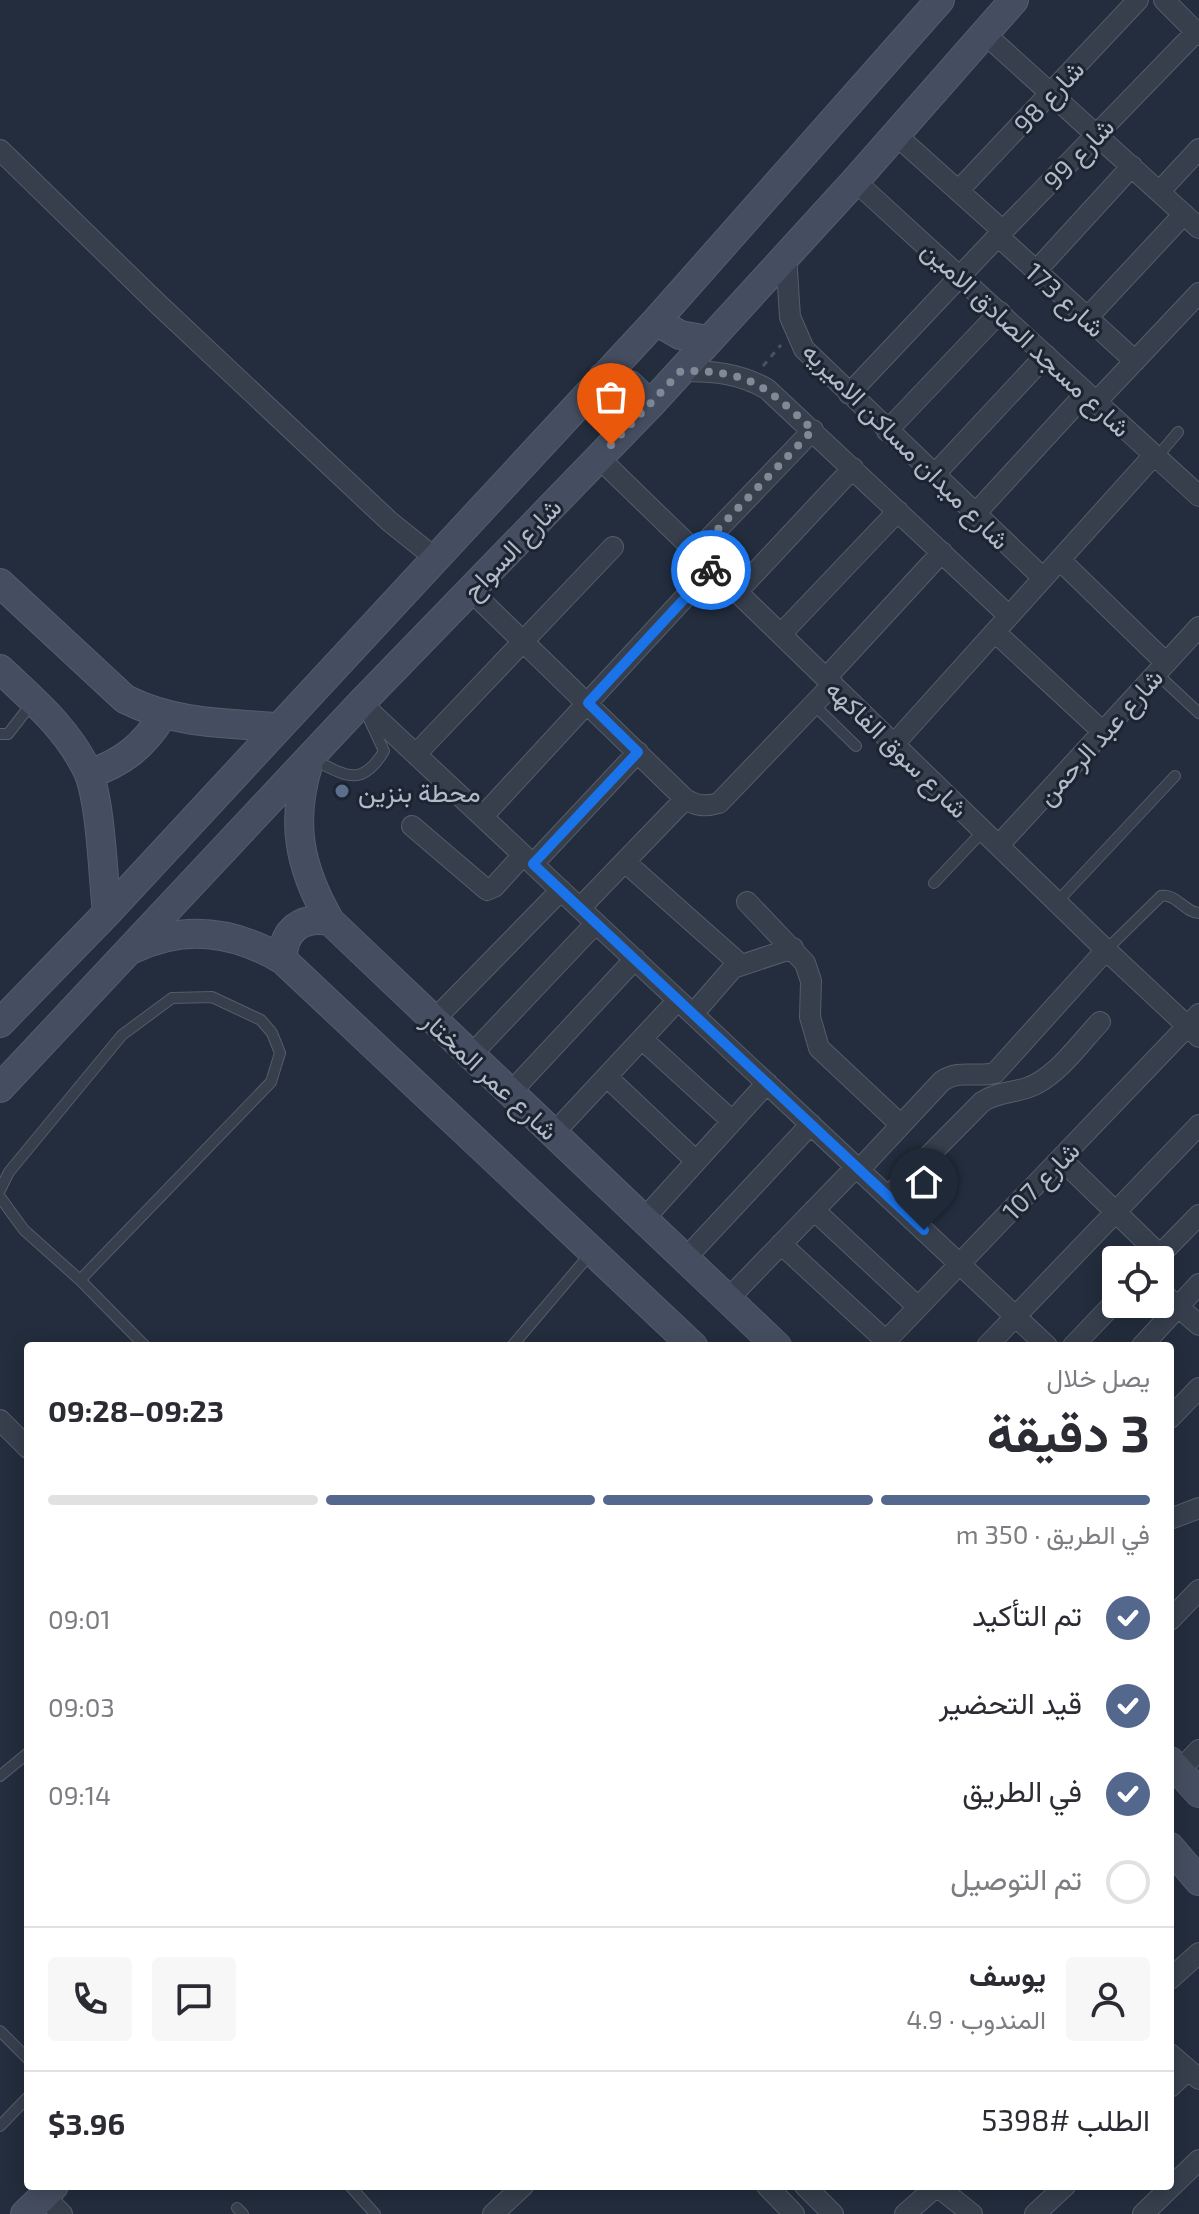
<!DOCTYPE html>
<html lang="ar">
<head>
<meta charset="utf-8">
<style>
  :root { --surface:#fff; --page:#f7f7f7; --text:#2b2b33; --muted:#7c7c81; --line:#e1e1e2; --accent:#54678c }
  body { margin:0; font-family:"Exo 2",Vazirmatn,sans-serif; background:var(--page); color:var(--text); direction:rtl; height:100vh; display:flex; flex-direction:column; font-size:30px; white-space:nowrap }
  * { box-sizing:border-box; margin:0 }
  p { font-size:26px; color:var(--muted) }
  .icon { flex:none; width:44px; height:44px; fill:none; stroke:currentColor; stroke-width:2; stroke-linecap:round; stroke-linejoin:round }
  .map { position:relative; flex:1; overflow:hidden; direction:ltr }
  .sheet { position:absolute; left:24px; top:1342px; width:1150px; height:848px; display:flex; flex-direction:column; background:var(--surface); border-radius:8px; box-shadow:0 4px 20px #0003; direction:rtl }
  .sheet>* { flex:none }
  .buttons { position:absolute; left:1102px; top:1246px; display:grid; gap:16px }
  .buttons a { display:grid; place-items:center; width:72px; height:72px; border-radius:8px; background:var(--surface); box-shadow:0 4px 20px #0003; font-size:40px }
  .pin { position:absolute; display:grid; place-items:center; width:68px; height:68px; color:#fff; margin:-82px -34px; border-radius:50% 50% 50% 0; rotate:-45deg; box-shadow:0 0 8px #0007 }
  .pin .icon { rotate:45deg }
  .courier { position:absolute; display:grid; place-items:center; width:80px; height:80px; margin:-40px; border:6px solid #1a73e8; border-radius:50%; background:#fff; color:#222; box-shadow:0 2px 10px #0007 }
  .headline em { font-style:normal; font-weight:700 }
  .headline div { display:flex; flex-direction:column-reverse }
  .headline { display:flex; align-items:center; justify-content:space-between; height:136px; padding:0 24px }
  h1 { font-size:52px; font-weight:700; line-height:60px }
  .bar { display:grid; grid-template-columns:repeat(4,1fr); gap:12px 8px; align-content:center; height:96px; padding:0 24px }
  .bar i { height:10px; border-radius:6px; background:var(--line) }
  .bar .selected { background:var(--accent) }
  .bar p { grid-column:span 4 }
  .line { display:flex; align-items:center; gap:20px; padding:0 24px; border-top:2px solid var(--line) }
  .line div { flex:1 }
  .round { display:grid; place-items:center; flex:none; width:84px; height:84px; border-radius:8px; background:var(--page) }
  ol { padding:0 24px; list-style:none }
  li { display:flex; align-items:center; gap:24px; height:88px }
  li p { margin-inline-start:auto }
  li .icon { padding:8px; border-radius:50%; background:var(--accent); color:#fff; stroke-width:4 }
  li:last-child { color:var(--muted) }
  li i { width:44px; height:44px; border:4px solid var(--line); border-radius:50% }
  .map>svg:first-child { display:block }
</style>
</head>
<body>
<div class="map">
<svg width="1199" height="2214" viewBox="0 0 1199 2214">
  <rect width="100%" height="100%" fill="#232d3d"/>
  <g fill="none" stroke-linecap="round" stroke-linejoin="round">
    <g stroke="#555d6b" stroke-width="12">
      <path id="lane" d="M1157 457 1178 432
        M1156 673 1199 713
        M813 704 856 746
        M0 734H8L32 703
        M312 759C345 775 361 789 384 751L369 719
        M934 883 984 830
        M1057 902 1175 776
        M1106 950 1161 896C1176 893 1184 912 1199 913
        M0 1190 9 1172 122 1035 172 998 212 997 261 1020 272 1033 280 1053 271 1082 80 1280
        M0 1197 24 1230 80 1280 145 1346
        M512 1346 591 1253
        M0 1776 28 1753
        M0 2031 28 2059
        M0 2126 28 2097
        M350 2186 375 2214
        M237 2208 243 2214"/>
    </g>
    <g stroke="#555d6b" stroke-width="22">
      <path id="street" d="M1164 0 1199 35
        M985 34 1199 228
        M896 135 1003 231
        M0 150 157 303 389 521 435 558
        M855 181 1199 496
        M958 191 1138 0
        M1160 191 1199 149
        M998 236 1135 361
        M786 255 790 317 804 349 1043 578
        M1036 271 1132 166
        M1087 318 1184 214
        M681 371C713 371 739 373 767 389L1009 616
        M849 394 998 236 1196 32
        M1096 402 1199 293
        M887 431 1000 312
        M598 457 1106 950 1199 1037
        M934 475 1046 355
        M975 514 1086 393
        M696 552 813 430
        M1060 560 1166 663
        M470 590 685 799C697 806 705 807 719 803L833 684
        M737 592 853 468
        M995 632 1103 732
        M781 634 898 511
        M826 678 942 552
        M361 703 1047 1346
        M894 744 1154 455
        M416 754 613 547
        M483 816 712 568
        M412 826 487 890 494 887 523 855
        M999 845 1199 627
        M625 862 740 964
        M533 864 638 752
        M747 902 805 963 811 981 810 1017 819 1048 901 1125
        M580 908 685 799
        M693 1014 733 968 793 948
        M433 1021 561 890
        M642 1039 732 1121
        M471 1055 596 923
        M607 1077 696 1161
        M511 1092 635 959
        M554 1133 678 1000
        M1061 1159 1160 1255
        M859 1170 942 1081C961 1069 974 1078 995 1073L1106 950
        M888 1197 982 1102C999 1090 1018 1094 1036 1084 1061 1071 1081 1042 1100 1022
        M814 1210 918 1307
        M644 1219 767 1083
        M781 1244 886 1341
        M686 1258 811 1124
        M1155 1260 1199 1215
        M1160 1291 1199 1325
        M728 1299 856 1167
        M881 1346 1199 1014
        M987 1346 1199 1125
        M1073 1346 1116 1301
        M1142 1346 1199 1284
        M1170 1418 1199 1388
        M0 1420 28 1448
        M1170 1519 1199 1508
        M1170 1620 1199 1590
        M1179 1771 1199 1750
        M1170 1979 1199 1953
        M1170 2054 1199 2079
        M1170 2087 1188 2070
        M767 2186 794 2214
        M805 2186 833 2214
        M44 2196 62 2214
        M493 2214 523 2186
        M905 2214 937 2186 972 2214
        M1035 2214 1065 2186
        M1143 2214 1199 2160"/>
    </g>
    <g stroke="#555d6b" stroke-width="30">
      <path id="secondary" d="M656 321 680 335 708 340
        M603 377 630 385 650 405
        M0 583 125 699C175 724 223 723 278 727
        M0 669C33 700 68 729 88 772 101 802 103 877 107 913
        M309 762C290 822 299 867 330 921L777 1346
        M89 774C122 763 144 746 162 716
        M133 949C185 924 234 931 283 960L693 1346
        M283 960C282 930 302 916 330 921
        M0 1023 107 913 656 321 940 0
        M0 1088 361 703 650 405 855 181 1014 0
        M1170 1761 1199 1793
        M1170 1847 1199 1881
        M25 2214 54 2186"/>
    </g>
    <path stroke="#43575b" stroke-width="3" stroke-dasharray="6 6" stroke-linecap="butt" d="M763 366 781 345"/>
    <use href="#lane" stroke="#373f4d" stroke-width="10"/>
    <use href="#street" stroke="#373f4d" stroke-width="20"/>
    <use href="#secondary" stroke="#454e60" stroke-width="28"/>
  </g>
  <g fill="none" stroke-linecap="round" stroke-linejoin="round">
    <path stroke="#818997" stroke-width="8" stroke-dasharray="0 14.4" d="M611 445 681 371C749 370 766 386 813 430L696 552 712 568 711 570"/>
    <path stroke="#1a73e8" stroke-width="10" d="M711 570 588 703 638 752 533 864 924 1230"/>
  </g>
  <circle fill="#5c6f8a" stroke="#1c2432" stroke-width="3" cx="342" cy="791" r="8"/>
  <g text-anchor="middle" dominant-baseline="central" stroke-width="6" stroke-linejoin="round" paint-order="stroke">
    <g font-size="26" fill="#b3bac8" stroke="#1c2432">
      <text transform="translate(1048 96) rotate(-47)">شارع 98</text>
      <text transform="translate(1078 153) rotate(-46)">شارع 99</text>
      <text transform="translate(1066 299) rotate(42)">شارع 173</text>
      <text transform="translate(1027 338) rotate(43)">شارع مسجد الصادق الامين</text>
      <text transform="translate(907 445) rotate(45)">شارع ميدان مساكن الاميريه</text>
      <text transform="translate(511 548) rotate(-46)">شارع السواح</text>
      <text transform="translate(1099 736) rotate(-48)">شارع عبد الرحمن</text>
      <text transform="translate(898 748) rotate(44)">شارع سوق الفاكهه</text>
      <text transform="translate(491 1075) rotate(43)">شارع عمر المختار</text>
      <text transform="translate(1040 1180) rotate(-46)">شارع 107</text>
    </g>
    <g font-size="26" fill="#b3bac8" stroke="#1c2432" text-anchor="start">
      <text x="358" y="791">محطة بنزين</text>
    </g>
  </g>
</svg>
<div class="buttons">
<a><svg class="icon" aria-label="locate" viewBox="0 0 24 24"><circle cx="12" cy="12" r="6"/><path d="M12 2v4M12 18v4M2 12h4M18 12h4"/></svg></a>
</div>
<div class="pin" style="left:611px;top:445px;background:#ea580c"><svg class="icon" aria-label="bag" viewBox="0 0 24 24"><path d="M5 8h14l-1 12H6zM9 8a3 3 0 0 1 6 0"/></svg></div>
<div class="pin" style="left:924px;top:1230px;background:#1f2937"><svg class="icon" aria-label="home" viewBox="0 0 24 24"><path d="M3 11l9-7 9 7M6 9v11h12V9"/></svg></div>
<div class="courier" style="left:711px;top:570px"><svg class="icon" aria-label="bike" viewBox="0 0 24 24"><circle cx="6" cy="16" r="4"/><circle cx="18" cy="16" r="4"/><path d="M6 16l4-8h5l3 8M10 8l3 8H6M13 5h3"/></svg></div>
<section class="sheet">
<div class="headline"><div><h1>3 دقيقة</h1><p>يصل خلال</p></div><em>09:23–09:28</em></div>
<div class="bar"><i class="selected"></i><i class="selected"></i><i class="selected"></i><i></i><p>في الطريق · 350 m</p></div>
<ol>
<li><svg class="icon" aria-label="check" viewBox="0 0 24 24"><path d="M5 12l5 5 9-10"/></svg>تم التأكيد<p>09:01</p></li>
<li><svg class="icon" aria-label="check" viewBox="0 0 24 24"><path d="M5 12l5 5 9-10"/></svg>قيد التحضير<p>09:03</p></li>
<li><svg class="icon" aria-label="check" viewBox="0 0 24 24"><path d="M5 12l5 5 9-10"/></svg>في الطريق<p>09:14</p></li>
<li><i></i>تم التوصيل</li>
</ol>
<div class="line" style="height:144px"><a class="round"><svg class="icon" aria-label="person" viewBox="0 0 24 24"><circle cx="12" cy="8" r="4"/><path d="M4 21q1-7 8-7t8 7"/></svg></a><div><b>يوسف</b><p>المندوب · 4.9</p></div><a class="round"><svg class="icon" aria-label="chat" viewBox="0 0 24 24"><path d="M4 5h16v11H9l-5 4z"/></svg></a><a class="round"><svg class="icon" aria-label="phone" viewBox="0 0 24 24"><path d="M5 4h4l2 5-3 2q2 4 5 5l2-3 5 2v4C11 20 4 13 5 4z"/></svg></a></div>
<div class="line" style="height:104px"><div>الطلب #5398</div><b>$3.96</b></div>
</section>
</div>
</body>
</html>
